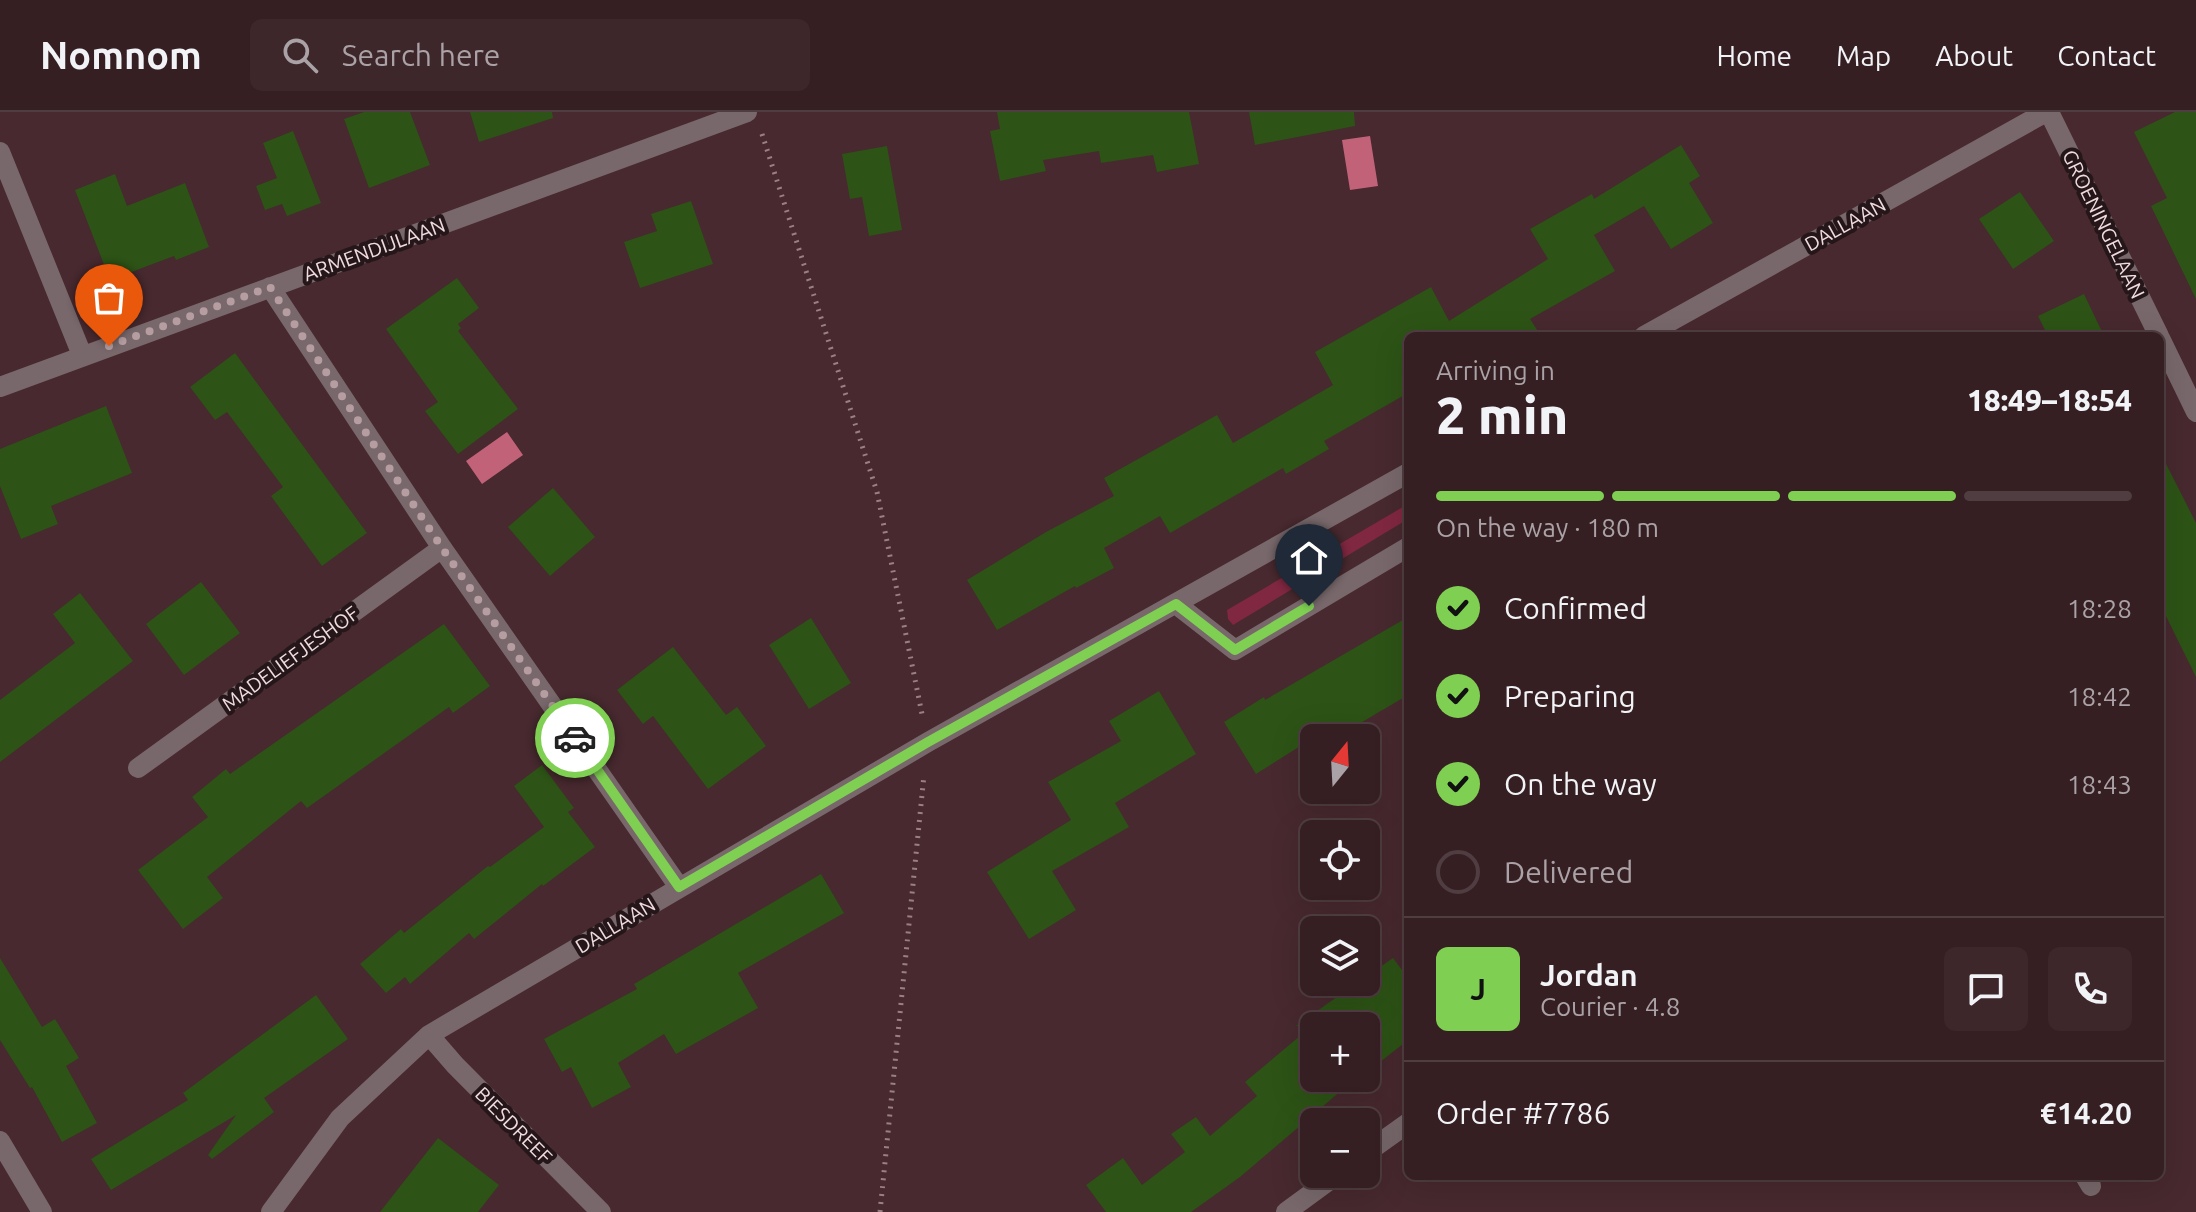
<!DOCTYPE html>
<html lang="en">
<head>
<meta charset="utf-8">
<style>
  :root { --surface:#351f23; --page:#3d272b; --text:#f1f3f6; --muted:#aaa2a6; --line:#4f3d41; --accent:#7fd052 }
  body { margin:0; font-family:Ubuntu,sans-serif; background:var(--page); color:var(--text); height:100vh; display:flex; flex-direction:column; font-size:30px; white-space:nowrap }
  * { box-sizing:border-box; margin:0 }
  p { font-size:26px; color:var(--muted) }
  .icon { flex:none; width:44px; height:44px; fill:none; stroke:currentColor; stroke-width:2; stroke-linecap:round; stroke-linejoin:round }
  .map { position:relative; flex:1; overflow:hidden }
  .side { position:absolute; left:1404px; top:220px; width:760px; height:848px; display:flex; flex-direction:column; background:var(--surface); border-radius:12px; box-shadow:0 8px 32px #0002,0 0 0 2px var(--line) }
  .side>* { flex:none }
  .needle { width:52px; rotate:18deg }
  .fabs { position:absolute; left:1300px; top:612px; display:grid; gap:16px }
  .fabs a { display:grid; place-items:center; width:80px; height:80px; border-radius:12px; background:var(--surface); box-shadow:0 8px 32px #0002,0 0 0 2px var(--line); font-size:40px }
  .pin { position:absolute; display:grid; place-items:center; width:68px; height:68px; color:#fff; margin:-82px -34px; border-radius:50% 50% 50% 0; rotate:-45deg; box-shadow:0 0 8px #0007 }
  .pin .icon { rotate:45deg }
  .courier { position:absolute; display:grid; place-items:center; width:80px; height:80px; margin:-40px; border:6px solid #7fd052; border-radius:50%; background:#fff; color:#222; box-shadow:0 2px 10px #0007 }
  .head em { font-style:normal; font-weight:800 }
  .head div { display:flex; flex-direction:column-reverse }
  .head { display:flex; align-items:center; justify-content:space-between; height:136px; padding:0 32px }
  h1 { font-size:52px; font-weight:800; line-height:60px }
  .bar { display:grid; grid-template-columns:repeat(4,1fr); gap:12px 8px; align-content:center; height:96px; padding:0 32px }
  .bar i { height:10px; border-radius:6px; background:var(--line) }
  .bar .current { background:var(--accent) }
  .bar p { grid-column:span 4 }
  .line { display:flex; align-items:center; gap:20px; padding:0 32px; border-top:2px solid var(--line) }
  .line div { flex:1 }
  .round { display:grid; place-items:center; flex:none; width:84px; height:84px; border-radius:12px; background:var(--page) }
  ol { padding:0 32px; list-style:none }
  li { display:flex; align-items:center; gap:24px; height:88px }
  li p { margin-inline-start:auto }
  li .icon { padding:8px; border-radius:50%; background:var(--accent); color:#111; stroke-width:4 }
  li:last-child { color:var(--muted) }
  li i { width:44px; height:44px; border:4px solid var(--line); border-radius:50% }
  header { display:flex; align-items:center; gap:48px; box-sizing:border-box; height:112px; padding:0 40px; background:var(--surface); border-bottom:2px solid var(--line) }
  header strong { font-size:38px }
  nav { display:flex; gap:44px; margin-inline-start:auto; font-size:28px }
  .search { width:560px; height:72px; background:var(--page); display:flex; align-items:center; gap:20px; box-sizing:border-box; padding:0 28px; border-radius:12px; color:var(--muted); font-size:30px }
  .map>svg:first-child { display:block }
</style>
</head>
<body>
<header>
<strong>Nomnom</strong>
<div class="search"><svg class="icon" aria-label="search" viewBox="0 0 24 24"><circle cx="10" cy="10" r="6"/><path d="M15 15l6 6"/></svg>Search here</div>
<nav><a>Home</a><a>Map</a><a>About</a><a>Contact</a></nav>
</header>
<div class="map">
<svg width="2196" height="1100" viewBox="0 0 2196 1100">
  <rect width="100%" height="100%" fill="#47292f"/>
  <path fill="#802741" d="M1408 392V407L1233 513 1228 507 1227 498Z"/>
  <path fill="#c26278" d="M1370 24 1378 74 1350 78 1342 28Z
    M507 320 523 343 482 372 466 349Z"/>
  <path fill="#2d5316" d="M364 0H410L430 53 369 76 344 7Z
    M470 0H552L553 6 479 30Z
    M997 0H1189L1199 52 1157 60 1153 43 1101 51 1099 39 1043 48 1046 59 1000 69 990 19 1000 17Z
    M1249 0H1354L1355 14 1255 33Z
    M2175 0H2196V187L2151 94 2167 86 2134 20Z
    M293 19 321 91 287 104 282 92 265 98 256 74 277 66 263 31Z
    M1681 33 1700 64 1689 71 1713 111 1671 137 1644 94 1594 123 1615 159 1530 207 1541 224H1408V281L1324 329 1329 337 1286 362 1283 356 1170 421 1160 404 1104 436 1114 456 1076 476 1075 474 997 518 967 468 1046 420 1114 384 1104 366 1217 303 1233 331 1333 273 1315 240 1431 175 1449 209 1548 147 1530 117 1592 82 1594 87Z
    M887 34 902 118 869 124 862 85 850 87 842 42Z
    M115 62 127 94 185 71 209 135 176 148 174 144 110 168 75 78Z
    M2020 80 2054 129 2013 157 1979 107Z
    M691 89 713 152 640 176 624 130 657 119 651 102Z
    M457 166 479 196 458 212 461 216 458 219 518 297 458 342 425 299 438 290 386 217Z
    M2084 182 2104 224H2048L2038 204Z
    M235 241 367 421 322 454 271 384 283 375 227 300 215 308 190 275Z
    M106 294 132 361 51 394 58 412 21 427 0 374V337Z
    M2160 340 2196 411V565L2160 492Z
    M553 376 595 425 550 464 508 415Z
    M201 470 240 521 184 563 146 512Z
    M80 481 133 549 0 650V588L75 531 53 502Z
    M1408 505V583L1335 626H1313L1256 662 1224 610 1264 585 1265 588Z
    M811 506 851 571 809 597 769 533Z
    M444 512 490 574 453 601 449 595 307 696 301 689 207 765 223 786 183 817 138 758 208 705 192 685 226 657 230 662Z
    M673 535 726 603 737 595 766 634 708 677 653 604 643 612 617 578Z
    M1159 579 1196 642 1115 691 1129 715 1052 759 1076 798 1029 827 987 760 1071 708 1048 670 1121 629 1109 609Z
    M542 653 574 696 568 700 595 735 543 774 542 772 474 827 469 821 410 872 405 865 386 881 360 852 401 817 404 821 488 754 490 755 544 715 514 674Z
    M821 762 844 801 738 861 758 896 676 942 664 922 618 951 631 975 592 996 571 955 562 960 544 927 637 877 634 872Z
    M0 846 42 915 55 907 79 946 66 954 97 1011 62 1030 32 975 30 976 0 928Z
    M1393 846 1408 866V928L1366 961V914H1314V966H1356L1240 1065 1191 1100H1106L1086 1073 1123 1046 1142 1073 1185 1040 1171 1022 1196 1005 1210 1024 1257 984 1245 970 1312 914H1296L1358 870H1366V865Z
    M316 883 348 927 264 986 274 1000 212 1047 208 1043 236 1003 111 1078 91 1047 188 988 183 981Z
    M438 1026 499 1073 478 1100H380Z"/>
  <g fill="none" stroke-linecap="round" stroke-linejoin="round">
    <path stroke="#9a8085" stroke-width="5" stroke-dasharray="2 6" stroke-linecap="butt" d="M762 22 877 380 922 602
      M880 1100 924 663"/>
    <path stroke="#78686b" stroke-width="20" d="M2049 0 2159 224
      M0 40 82 243
      M270 175 442 436 679 775
      M1644 224 2046 0
      M2160 226 2196 300
      M0 275 747 0
      M1176 492 1235 538 1408 435
      M138 656 442 436
      M429 923 455 953 601 1100
      M0 1029 42 1100
      M1366 1041 1408 1011
      M2085 1064 2091 1074
      M271 1100 340 1006 429 923 928 630 1408 361
      M1286 1100 1338 1062"/>
  </g>
  <g fill="none" stroke-linecap="round" stroke-linejoin="round">
    <path stroke="#b59da1" stroke-width="8" stroke-dasharray="0 14.4" d="M109 234 270 175 442 436 575 626"/>
    <path stroke="#7fd052" stroke-width="10" d="M575 626 679 775 928 630 1176 492 1235 538 1309 494"/>
  </g>
  <g text-anchor="middle" dominant-baseline="central" stroke-width="8" stroke-linejoin="round" paint-order="stroke">
    <g font-size="20" fill="#f0dbdf" stroke="#241619">
      <text transform="translate(1845 112) rotate(-29)">DALLAAN</text>
      <text transform="translate(2104 112) rotate(64)">GROENINGELAAN</text>
      <text transform="translate(374 137) rotate(-20)">ARMENDIJLAAN</text>
      <text transform="translate(290 546) rotate(-36)">MADELIEFJESHOF</text>
      <text transform="translate(615 813) rotate(-31)">DALLAAN</text>
      <text transform="translate(514 1013) rotate(45)">BIESDREEF</text>
    </g>
  </g>
</svg>
<div class="fabs">
<a><svg class="needle" viewBox="-14 -14 28 28"><path d="M0-13l5 13h-10z" fill="#e53935"/><path d="M0 13l5-13h-10z" fill="#aaa2a6"/></svg></a>
<a><svg class="icon" aria-label="locate" viewBox="0 0 24 24"><circle cx="12" cy="12" r="6"/><path d="M12 2v4M12 18v4M2 12h4M18 12h4"/></svg></a>
<a><svg class="icon" aria-label="layers" viewBox="0 0 24 24"><path d="M12 4l9 5-9 5-9-5zM3 14l9 5 9-5"/></svg></a>
<a>+</a>
<a>−</a>
</div>
<div class="pin" style="left:109px;top:234px;background:#ea580c"><svg class="icon" aria-label="bag" viewBox="0 0 24 24"><path d="M5 8h14l-1 12H6zM9 8a3 3 0 0 1 6 0"/></svg></div>
<div class="pin" style="left:1309px;top:494px;background:#1f2937"><svg class="icon" aria-label="home" viewBox="0 0 24 24"><path d="M3 11l9-7 9 7M6 9v11h12V9"/></svg></div>
<div class="courier" style="left:575px;top:626px"><svg class="icon" aria-label="car" viewBox="0 0 24 24"><path d="M5 17H2v-5l4-1 3-4h7l3 4 3 1v5h-3M9 17h6M6 11h13"/><circle cx="7" cy="17" r="2"/><circle cx="17" cy="17" r="2"/></svg></div>
<section class="side">
<div class="head"><div><h1>2 min</h1><p>Arriving in</p></div><em>18:49–18:54</em></div>
<div class="bar"><i class="current"></i><i class="current"></i><i class="current"></i><i></i><p>On the way · 180 m</p></div>
<ol>
<li><svg class="icon" aria-label="check" viewBox="0 0 24 24"><path d="M5 12l5 5 9-10"/></svg>Confirmed<p>18:28</p></li>
<li><svg class="icon" aria-label="check" viewBox="0 0 24 24"><path d="M5 12l5 5 9-10"/></svg>Preparing<p>18:42</p></li>
<li><svg class="icon" aria-label="check" viewBox="0 0 24 24"><path d="M5 12l5 5 9-10"/></svg>On the way<p>18:43</p></li>
<li><i></i>Delivered</li>
</ol>
<div class="line" style="height:144px"><b class="round" style="background:var(--accent);color:#111">J</b><div><b>Jordan</b><p>Courier · 4.8</p></div><a class="round"><svg class="icon" aria-label="chat" viewBox="0 0 24 24"><path d="M4 5h16v11H9l-5 4z"/></svg></a><a class="round"><svg class="icon" aria-label="phone" viewBox="0 0 24 24"><path d="M5 4h4l2 5-3 2q2 4 5 5l2-3 5 2v4C11 20 4 13 5 4z"/></svg></a></div>
<div class="line" style="height:104px"><div>Order #7786</div><b>€14.20</b></div>
</section>
</div>
</body>
</html>
